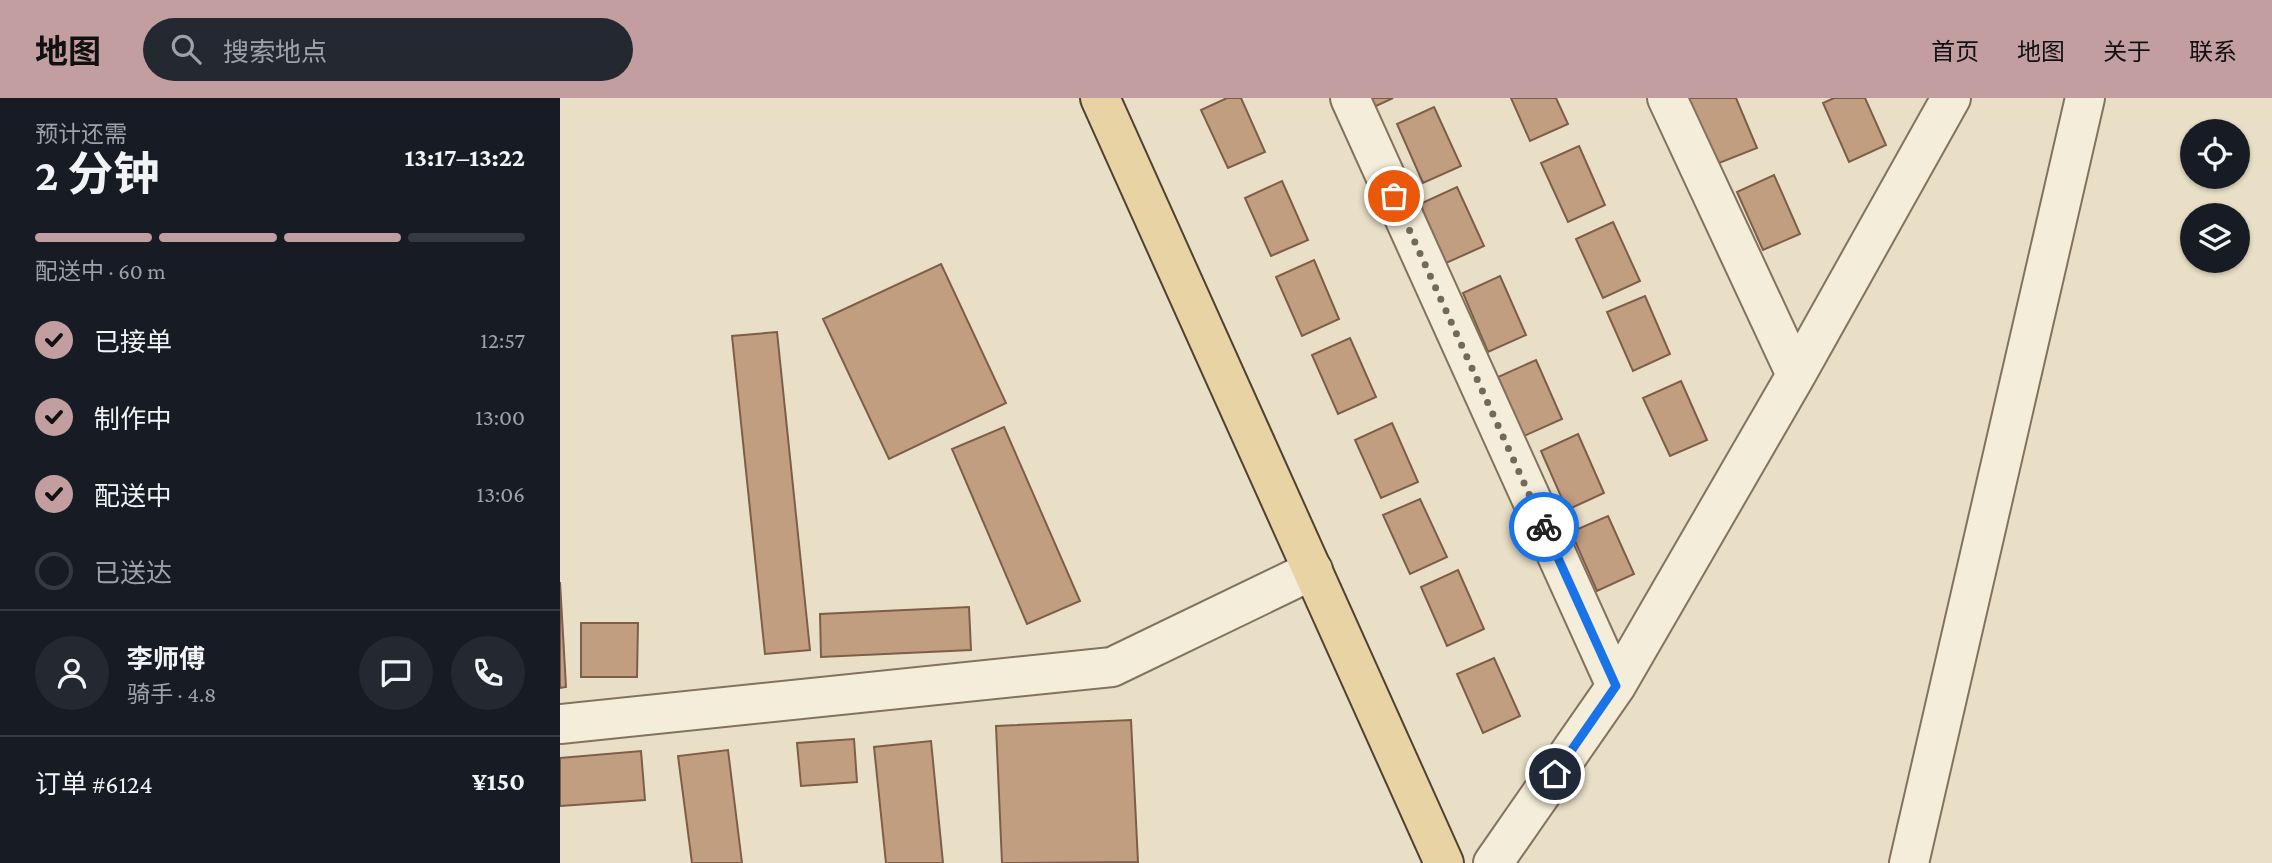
<!DOCTYPE html>
<html lang="zh">
<head>
<meta charset="utf-8">
<style>
  :root { --surface:#171b24; --page:#242831; --text:#f1f3f6; --muted:#9ea1a6; --line:#363941; --accent:#c29ea0 }
  body { margin:0; font-family:"Crimson Pro","Noto Sans SC",serif; background:var(--page); color:var(--text); height:100vh; display:flex; flex-direction:column; font-size:26px; white-space:nowrap }
  * { box-sizing:border-box; margin:0 }
  p { font-size:23px; color:var(--muted) }
  .icon { flex:none; width:38px; height:38px; fill:none; stroke:currentColor; stroke-width:2; stroke-linecap:round; stroke-linejoin:round }
  .map { position:relative; flex:1; overflow:hidden }
  .panel { display:flex; flex-direction:column; background:var(--surface); width:560px }
  .panel>* { flex:none }
  .buttons { position:absolute; left:1620px; top:21px; display:grid; gap:14px }
  .buttons a { display:grid; place-items:center; width:70px; height:70px; border-radius:50%; background:var(--surface); box-shadow:0 2px 5px #0004; font-size:35px }
  .pin { position:absolute; display:grid; place-items:center; width:60px; height:60px; color:#fff; margin:-30px; border:4px solid #fff; border-radius:50%; box-shadow:0 2px 7px #0007 }
  .courier { position:absolute; display:grid; place-items:center; width:70px; height:70px; margin:-35px; border:5px solid #1a73e8; border-radius:50%; background:#fff; color:#222; box-shadow:0 2px 9px #0007 }
  .headline em { font-style:normal; font-weight:700 }
  .headline div { display:flex; flex-direction:column-reverse }
  .headline { display:flex; align-items:center; justify-content:space-between; height:119px; padding:0 35px }
  h1 { font-size:46px; font-weight:700; line-height:52px }
  .bar { display:grid; grid-template-columns:repeat(4,1fr); gap:10px 7px; align-content:center; height:84px; padding:0 35px }
  .bar i { height:9px; border-radius:5px; background:var(--line) }
  .bar .active { background:var(--accent) }
  .bar p { grid-column:span 4 }
  .line { display:flex; align-items:center; gap:18px; padding:0 35px; border-top:2px solid var(--line) }
  .line div { flex:1 }
  .round { display:grid; place-items:center; flex:none; width:74px; height:74px; border-radius:37px; background:var(--page) }
  ol { padding:0 35px; list-style:none }
  li { display:flex; align-items:center; gap:21px; height:77px }
  li p { margin-inline-start:auto }
  li .icon { padding:7px; border-radius:50%; background:var(--accent); color:#111; stroke-width:4 }
  li:last-child { color:var(--muted) }
  li i { width:38px; height:38px; border:4px solid var(--line); border-radius:50% }
  header { display:flex; align-items:center; gap:42px; box-sizing:border-box; height:98px; padding:0 35px; background:var(--accent); color:#111 }
  header strong { font-size:33px }
  nav { display:flex; gap:38px; margin-inline-start:auto; font-size:24px }
  .search { width:490px; height:63px; background:var(--page); display:flex; align-items:center; gap:18px; box-sizing:border-box; padding:0 24px; border-radius:38px; color:var(--muted); font-size:26px }
  main { display:flex; flex:1; min-height:0 }
  .map>svg:first-child { display:block }
</style>
</head>
<body>
<header>
<strong>地图</strong>
<div class="search"><svg class="icon" aria-label="search" viewBox="0 0 24 24"><circle cx="10" cy="10" r="6"/><path d="M15 15l6 6"/></svg>搜索地点</div>
<nav><a>首页</a><a>地图</a><a>关于</a><a>联系</a></nav>
</header>
<main>
<section class="panel">
<div class="headline"><div><h1>2 分钟</h1><p>预计还需</p></div><em>13:17–13:22</em></div>
<div class="bar"><i class="active"></i><i class="active"></i><i class="active"></i><i></i><p>配送中 · 60 m</p></div>
<ol>
<li><svg class="icon" aria-label="check" viewBox="0 0 24 24"><path d="M5 12l5 5 9-10"/></svg>已接单<p>12:57</p></li>
<li><svg class="icon" aria-label="check" viewBox="0 0 24 24"><path d="M5 12l5 5 9-10"/></svg>制作中<p>13:00</p></li>
<li><svg class="icon" aria-label="check" viewBox="0 0 24 24"><path d="M5 12l5 5 9-10"/></svg>配送中<p>13:06</p></li>
<li><i></i>已送达</li>
</ol>
<div class="line" style="height:126px"><a class="round"><svg class="icon" aria-label="person" viewBox="0 0 24 24"><circle cx="12" cy="8" r="4"/><path d="M4 21q1-7 8-7t8 7"/></svg></a><div><b>李师傅</b><p>骑手 · 4.8</p></div><a class="round"><svg class="icon" aria-label="chat" viewBox="0 0 24 24"><path d="M4 5h16v11H9l-5 4z"/></svg></a><a class="round"><svg class="icon" aria-label="phone" viewBox="0 0 24 24"><path d="M5 4h4l2 5-3 2q2 4 5 5l2-3 5 2v4C11 20 4 13 5 4z"/></svg></a></div>
<div class="line" style="height:91px"><div>订单 #6124</div><b>¥150</b></div>
</section>
<div class="map">
<svg width="1712" height="765" viewBox="0 0 1712 765">
  <rect width="100%" height="100%" fill="#e9dfc7"/>
  <path fill="#c29e81" stroke="#7e5e47" stroke-width="2" d="M667 0H681L705 54 668 70 641 12Z
    M810 0H833L814 9Z
    M951 0H996L1008 26 970 43Z
    M1120 0H1176L1197 50 1149 69Z
    M1274 0H1305L1326 47 1289 64 1263 5Z
    M874 9 901 68 863 85 837 26Z
    M1019 48 1045 107 1008 124 981 65Z
    M1214 77 1240 136 1203 152 1177 94Z
    M722 83 748 142 711 158 685 100Z
    M897 89 924 148 886 165 860 106Z
    M1053 124 1080 183 1043 200 1016 141Z
    M754 162 779 221 742 238 716 179Z
    M381 166 446 305 329 361 263 221Z
    M940 178 966 237 928 254 903 195Z
    M1085 198 1110 256 1073 273 1047 214Z
    M217 234 250 552 205 556 172 238Z
    M790 240 816 299 778 316 752 257Z
    M976 262 1002 321 964 338 938 279Z
    M1121 283 1147 342 1110 358 1083 300Z
    M832 325 858 384 821 400 795 342Z
    M444 329 520 503 467 526 392 351Z
    M1018 336 1044 395 1007 412 981 353Z
    M860 401 887 459 850 476 823 417Z
    M1048 418 1074 476 1037 493 1011 434Z
    M898 472 924 531 887 548 861 489Z
    M0 484 6 589 0 590Z
    M409 509 411 552 261 559 260 516Z
    M21 525H78L77 579H21Z
    M934 560 960 618 923 635 897 576Z
    M571 622 578 764 442 765 436 628Z
    M294 641 297 684 241 688 237 645Z
    M371 643 383 765H326L314 649Z
    M168 652 182 765H132L118 658Z
    M81 653 85 702 0 708V660Z"/>
  <g fill="none" stroke-linecap="round" stroke-linejoin="round">
    <g stroke="#82725e" stroke-width="42">
      <path id="minor" d="M790 0 1056 588
        M1107 0 1236 277
        M0 626 552 569 753 472
        M933 765 1056 588 1236 277 1391 0
        M1349 765 1525 0"/>
    </g>
    <g stroke="#504132" stroke-width="42">
      <path id="major" d="M540 0 884 765"/>
    </g>
    <use href="#minor" stroke="#f4edd9" stroke-width="38"/>
    <use href="#major" stroke="#e7d3a3" stroke-width="38"/>
  </g>
  <g fill="none" stroke-linecap="round" stroke-linejoin="round">
    <path stroke="#73695a" stroke-width="7" stroke-dasharray="0 12.6" d="M834 98 984 429"/>
    <path stroke="#1a73e8" stroke-width="9" d="M984 429 1056 588 995 676"/>
  </g>
</svg>
<div class="buttons">
<a><svg class="icon" aria-label="locate" viewBox="0 0 24 24"><circle cx="12" cy="12" r="6"/><path d="M12 2v4M12 18v4M2 12h4M18 12h4"/></svg></a>
<a><svg class="icon" aria-label="layers" viewBox="0 0 24 24"><path d="M12 4l9 5-9 5-9-5zM3 14l9 5 9-5"/></svg></a>
</div>
<div class="pin" style="left:834px;top:98px;background:#ea580c"><svg class="icon" aria-label="bag" viewBox="0 0 24 24"><path d="M5 8h14l-1 12H6zM9 8a3 3 0 0 1 6 0"/></svg></div>
<div class="pin" style="left:995px;top:676px;background:#1f2937"><svg class="icon" aria-label="home" viewBox="0 0 24 24"><path d="M3 11l9-7 9 7M6 9v11h12V9"/></svg></div>
<div class="courier" style="left:984px;top:429px"><svg class="icon" aria-label="bike" viewBox="0 0 24 24"><circle cx="6" cy="16" r="4"/><circle cx="18" cy="16" r="4"/><path d="M6 16l4-8h5l3 8M10 8l3 8H6M13 5h3"/></svg></div>
</div>
</main>
</body>
</html>
